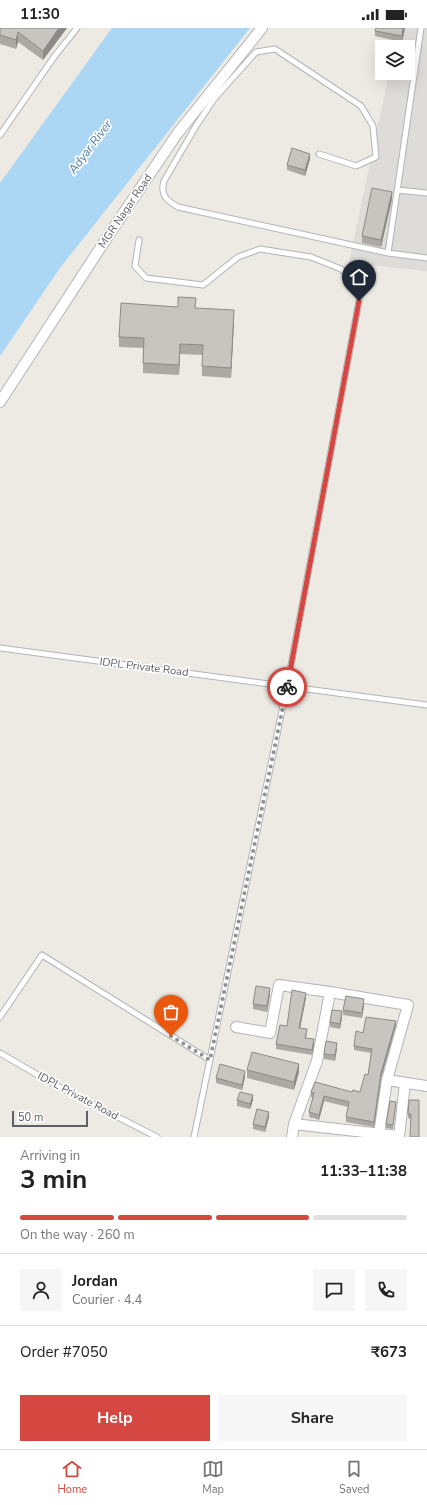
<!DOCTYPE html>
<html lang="en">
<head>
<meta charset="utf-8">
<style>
  :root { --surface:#fff; --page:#f6f6f6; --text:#222; --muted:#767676; --line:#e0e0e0; --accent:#d54841 }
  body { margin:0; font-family:"Nunito Sans",sans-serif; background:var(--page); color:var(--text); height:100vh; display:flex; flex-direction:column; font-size:15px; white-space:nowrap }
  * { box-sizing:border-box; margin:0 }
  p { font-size:13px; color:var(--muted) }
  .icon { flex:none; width:22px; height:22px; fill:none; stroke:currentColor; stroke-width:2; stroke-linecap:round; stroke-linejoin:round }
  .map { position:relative; height:1109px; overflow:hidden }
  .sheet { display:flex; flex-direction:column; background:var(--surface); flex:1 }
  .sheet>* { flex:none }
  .tools { position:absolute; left:375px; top:12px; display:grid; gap:8px }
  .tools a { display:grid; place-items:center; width:40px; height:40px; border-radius:0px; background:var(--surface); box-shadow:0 4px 16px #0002; font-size:20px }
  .scale { position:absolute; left:12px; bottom:10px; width:76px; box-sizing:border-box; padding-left:4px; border:2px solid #5c5f63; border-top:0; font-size:11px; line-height:14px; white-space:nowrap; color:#5c5f63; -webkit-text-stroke:3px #fff; paint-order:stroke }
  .pin { position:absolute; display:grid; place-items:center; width:34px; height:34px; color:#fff; margin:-41px -17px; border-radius:50% 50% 50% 0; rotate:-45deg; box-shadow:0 0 4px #0007 }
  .pin .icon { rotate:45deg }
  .courier { position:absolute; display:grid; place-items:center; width:40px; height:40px; margin:-20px; border:3px solid #d54841; border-radius:50%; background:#fff; color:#222; box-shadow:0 1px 5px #0007 }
  .summary em { font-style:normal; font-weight:700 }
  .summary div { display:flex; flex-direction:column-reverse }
  .summary { display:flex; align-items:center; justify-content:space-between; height:68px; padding:0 20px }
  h1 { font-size:26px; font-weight:700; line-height:30px }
  .bar { display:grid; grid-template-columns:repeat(4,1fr); gap:6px 4px; align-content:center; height:48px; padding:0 20px }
  .bar i { height:5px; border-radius:3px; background:var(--line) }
  .bar .on { background:var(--accent) }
  .bar p { grid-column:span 4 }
  .line { display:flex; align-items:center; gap:10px; padding:0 20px; border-top:1px solid var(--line) }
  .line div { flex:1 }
  .round { display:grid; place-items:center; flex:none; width:42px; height:42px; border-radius:0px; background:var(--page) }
  .action { display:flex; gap:8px; margin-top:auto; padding:8px 20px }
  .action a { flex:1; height:46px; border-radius:0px; background:var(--accent); color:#fff; font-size:16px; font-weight:700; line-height:46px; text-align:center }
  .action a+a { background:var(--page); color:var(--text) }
  .status { display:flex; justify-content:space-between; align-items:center; height:28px; padding:0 20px; background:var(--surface); direction:ltr }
  .status svg { height:11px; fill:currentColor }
  .menu { display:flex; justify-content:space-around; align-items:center; height:56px; border-top:1px solid var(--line); background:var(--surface); font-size:11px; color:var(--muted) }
  .menu a { display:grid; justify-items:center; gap:2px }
  .menu .on { color:var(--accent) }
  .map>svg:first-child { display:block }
</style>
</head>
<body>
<div class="status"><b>11:30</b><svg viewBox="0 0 49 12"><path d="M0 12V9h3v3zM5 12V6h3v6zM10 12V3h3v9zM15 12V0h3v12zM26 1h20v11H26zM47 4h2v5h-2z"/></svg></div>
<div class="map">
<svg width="427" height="1109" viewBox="0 0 427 1109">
  <rect width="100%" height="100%" fill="#edeae4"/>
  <path fill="#dedcd8" d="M398 0H427V243L349 235 389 45H408V19H394Z"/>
  <path fill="#abd7f5" d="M112 0H250L60 240 0 328V155Z"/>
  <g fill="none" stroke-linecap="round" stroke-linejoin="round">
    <g stroke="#b1b4b7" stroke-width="7">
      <path id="lane" d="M421 0 388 225 427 230
        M0 107 54 29 77 0
        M319 126 356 138 376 129 373 98 361 78 275 21 256 24 214 71 196 98 164 153C160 167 166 172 178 179L388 225
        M397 162 427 165
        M139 212 135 238 146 250 203 257 238 229 260 221 311 229 341 241 362 257 287 658 194 1109
        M0 620 427 677
        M0 989 42 927 210 1032
        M0 1025 55 1057 157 1109"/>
    </g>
    <g stroke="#b1b4b7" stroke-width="12">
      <path id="street" d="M0 374 110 205 177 106 262 0
        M236 999 270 1005 279 957 330 964 408 977 387 1052 379 1106
        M387 1052 427 1058
        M294 1096 399 1108
        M292 1109 294 1096 317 1033 330 964
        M399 1109 405 1055"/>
    </g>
    <use href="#lane" stroke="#fff" stroke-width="5"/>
    <use href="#street" stroke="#fff" stroke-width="10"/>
  </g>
  <path fill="#aca9a5" d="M0 0H67L43 32 18 14 16 21 0 16Z
    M405 0 402 14 375 8V3Z
    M310 131 305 148 287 142V137Z
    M392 171 381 219 362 215V208Z
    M196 280 234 292 231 350 202 348V327L180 326 179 347 143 345V320L119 319V309Z
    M270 966 267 984 253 981V976Z
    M306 970 300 1000 307 1006 306 1010 314 1016 312 1027 276 1021V1016L287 998Z
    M364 977 362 990 343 987V982Z
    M342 989 340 1001 330 999V994Z
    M396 997 381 1050 374 1099 346 1094V1089L348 1079 324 1073 319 1092 309 1089V1084L313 1070 311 1069V1064H360L368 1047 371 1025 354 1022V1018L363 1005Z
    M337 1020 335 1033 324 1031V1026Z
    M247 1042 299 1044 294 1062 247 1050Z
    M245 1049 242 1062 216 1055V1050Z
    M237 1072H253L250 1081 237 1078Z
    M419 1072 410 1091 408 1090V1086Z
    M396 1078 393 1101 386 1100V1096Z
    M269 1089 265 1104 253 1101V1096Z"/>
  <path fill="#8c8a86" d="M59 0H67L43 32V23Z
    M403 0H405L402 14V8Z
    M18 4V14L16 21V12Z
    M310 126V131L305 148V142Z
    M392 164V171L381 219V212Z
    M234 282V292L231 350V340Z
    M180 316V326L179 347V337Z
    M270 960V966L267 984V978Z
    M306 965V970L299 1005V1000Z
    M364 971V977L362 990V985Z
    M342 983V989L340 1001V996Z
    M396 993V997L381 1050 374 1099V1094L381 1045Z
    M314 1011V1016L312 1027V1022Z
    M337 1015V1020L335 1033V1027Z
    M299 1036V1044L294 1062V1054Z
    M245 1043V1049L242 1062V1057Z
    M253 1067V1072L250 1081V1076Z
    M324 1068V1073L319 1092V1087Z
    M269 1084V1089L265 1104V1099Z"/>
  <path fill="#c8c5c0" stroke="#8c8a86" d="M0 0H59L43 23 18 4 16 12 0 7Z
    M376 0H403L402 8 375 3Z
    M292 120 310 126 305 142 287 137Z
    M372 160 392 164 381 212 362 208Z
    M178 269 196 270 195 280 234 282 231 340 202 338 203 317 180 316 179 337 143 335 144 310 119 309 121 275 178 279Z
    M256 958 270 960 267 978 253 976Z
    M292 962 306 965 299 1000 307 1001 305 1010 314 1011 312 1022 276 1016 280 997 287 998Z
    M346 968 364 971 362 985 343 982Z
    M332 982 342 983 340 996 330 994Z
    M366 989 396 993 381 1045 374 1094 346 1089 349 1074 324 1068 319 1087 309 1084 314 1065 311 1064 315 1054 352 1064 353 1062 360 1064 365 1046 368 1047 372 1021 354 1018 356 1003 363 1005Z
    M326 1013 337 1015 335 1027 324 1026Z
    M252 1024 299 1036 294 1054 247 1042Z
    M220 1036 245 1043 242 1057 216 1050Z
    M240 1064 253 1067 250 1076 237 1072Z
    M409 1072H419V1109H410L411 1086H408Z
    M390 1073 396 1074 393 1097 386 1096Z
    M257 1081 269 1084 265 1099 253 1096Z"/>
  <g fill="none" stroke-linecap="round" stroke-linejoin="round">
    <path stroke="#8f9090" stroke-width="4" stroke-dasharray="0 7.2" d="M171 1008 210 1032 287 659"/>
    <path stroke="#d54841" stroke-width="5" d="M287 659 359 273"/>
  </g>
  <g text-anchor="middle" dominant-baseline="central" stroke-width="3.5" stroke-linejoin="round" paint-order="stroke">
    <g font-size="11" fill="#5c5f63" stroke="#fff">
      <text transform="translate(125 183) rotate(-56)">MGR Nagar Road</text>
      <text transform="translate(144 639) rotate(7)">IDPL Private Road</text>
      <text transform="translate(78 1068) rotate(28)">IDPL Private Road</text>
    </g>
    <g font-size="12" font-style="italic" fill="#4b79a5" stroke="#fff">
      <text transform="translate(90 119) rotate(-53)">Adyar River</text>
    </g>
  </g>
</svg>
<div class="tools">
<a><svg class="icon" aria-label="layers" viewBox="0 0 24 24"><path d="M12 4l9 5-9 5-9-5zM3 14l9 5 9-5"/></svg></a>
</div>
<div class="scale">50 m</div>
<div class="pin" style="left:171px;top:1008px;background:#ea580c"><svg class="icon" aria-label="bag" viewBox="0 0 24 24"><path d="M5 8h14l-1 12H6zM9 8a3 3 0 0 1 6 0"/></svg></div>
<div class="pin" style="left:359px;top:273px;background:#1f2937"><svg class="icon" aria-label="home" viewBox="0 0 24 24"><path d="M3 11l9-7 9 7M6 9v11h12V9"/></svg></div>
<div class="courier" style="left:287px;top:659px"><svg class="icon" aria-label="bike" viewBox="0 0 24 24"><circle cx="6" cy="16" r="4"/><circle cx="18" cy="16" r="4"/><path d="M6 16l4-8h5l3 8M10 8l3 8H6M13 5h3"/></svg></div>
</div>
<section class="sheet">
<div class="summary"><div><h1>3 min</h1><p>Arriving in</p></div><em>11:33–11:38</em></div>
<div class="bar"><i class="on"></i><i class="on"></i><i class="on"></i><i></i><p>On the way · 260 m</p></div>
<div class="line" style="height:72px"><a class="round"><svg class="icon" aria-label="person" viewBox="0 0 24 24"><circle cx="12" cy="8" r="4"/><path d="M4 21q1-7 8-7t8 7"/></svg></a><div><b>Jordan</b><p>Courier · 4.4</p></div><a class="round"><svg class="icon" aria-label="chat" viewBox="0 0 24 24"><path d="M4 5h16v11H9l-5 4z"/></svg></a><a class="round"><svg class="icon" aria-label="phone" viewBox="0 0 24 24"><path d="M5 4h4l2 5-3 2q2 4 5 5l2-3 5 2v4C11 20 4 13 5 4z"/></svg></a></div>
<div class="line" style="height:52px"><div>Order #7050</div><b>₹673</b></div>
<div class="action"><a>Help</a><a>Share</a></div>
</section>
<nav class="menu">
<a class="on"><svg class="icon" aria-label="home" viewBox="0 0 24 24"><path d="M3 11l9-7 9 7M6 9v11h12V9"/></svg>Home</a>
<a><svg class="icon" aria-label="map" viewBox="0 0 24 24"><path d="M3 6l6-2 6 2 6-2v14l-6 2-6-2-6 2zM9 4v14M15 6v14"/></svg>Map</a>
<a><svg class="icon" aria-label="saved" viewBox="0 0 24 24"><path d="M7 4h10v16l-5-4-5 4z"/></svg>Saved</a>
</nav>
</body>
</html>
